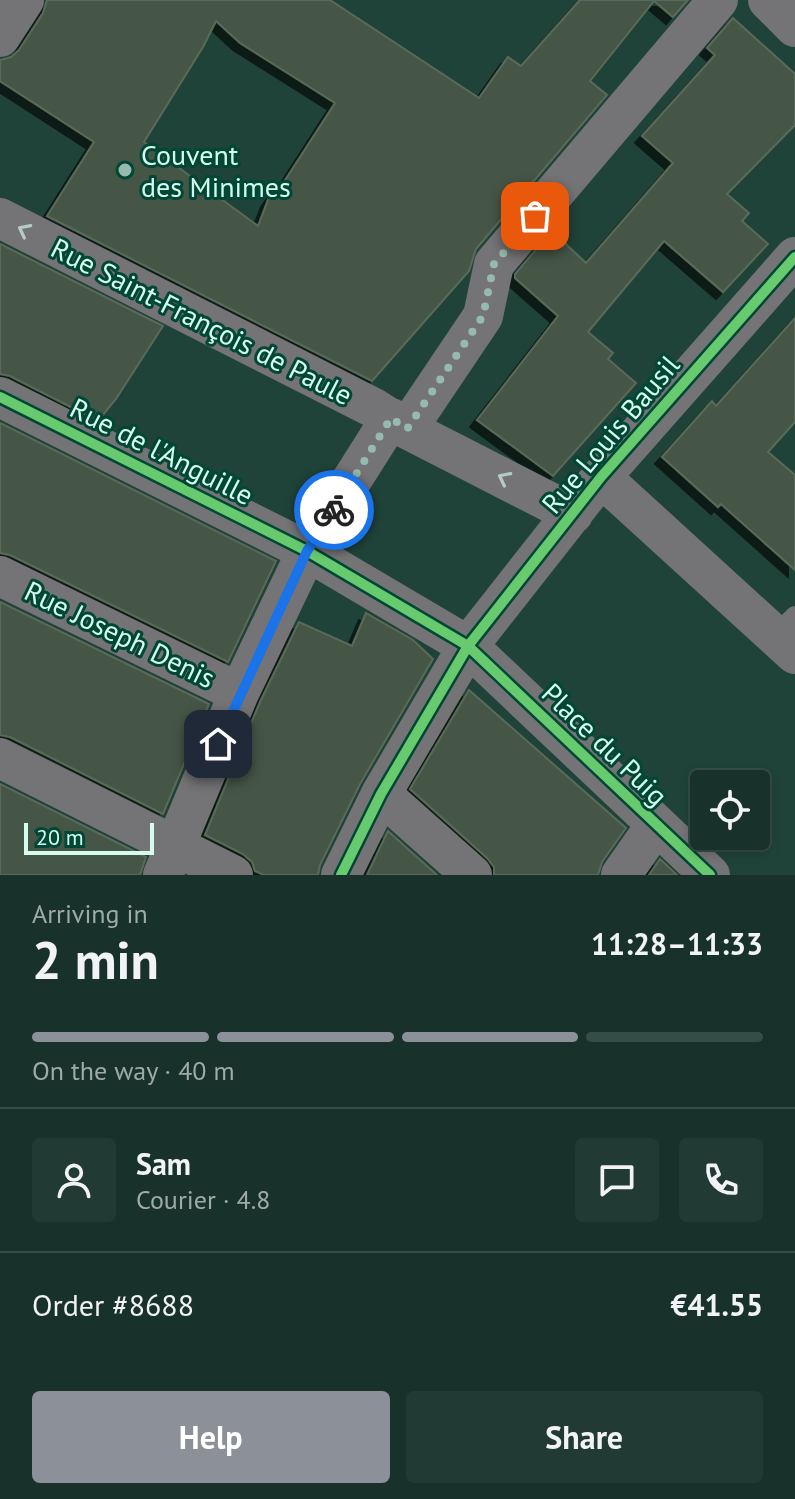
<!DOCTYPE html>
<html lang="en">
<head>
<meta charset="utf-8">
<style>
  :root { --surface:#18322b; --page:#213a33; --text:#f1f3f6; --muted:#9faaa9; --line:#364d47; --accent:#8c9099 }
  body { margin:0; font-family:"PT Sans",sans-serif; background:var(--page); color:var(--text); height:100vh; display:flex; flex-direction:column; font-size:30px; white-space:nowrap }
  * { box-sizing:border-box; margin:0 }
  p { font-size:26px; color:var(--muted) }
  .icon { flex:none; width:44px; height:44px; fill:none; stroke:currentColor; stroke-width:2; stroke-linecap:round; stroke-linejoin:round }
  .map { position:relative; height:875px; overflow:hidden }
  .details { display:flex; flex-direction:column; background:var(--surface); flex:1 }
  .details>* { flex:none }
  .controls { position:absolute; left:690px; top:770px; display:grid; gap:16px }
  .controls a { display:grid; place-items:center; width:80px; height:80px; border-radius:8px; background:var(--surface); box-shadow:0 4px 12px #0003,0 0 0 2px var(--line); font-size:40px }
  .scale { position:absolute; left:24px; bottom:20px; width:130px; box-sizing:border-box; padding-left:8px; border:4px solid #d6fced; border-top:0; font-size:22px; line-height:28px; white-space:nowrap; color:#d6fced; -webkit-text-stroke:6px #004735; paint-order:stroke }
  .pin { position:absolute; display:grid; place-items:center; width:68px; height:68px; color:#fff; margin:-34px; border-radius:16px; box-shadow:0 4px 12px #0006 }
  .courier { position:absolute; display:grid; place-items:center; width:80px; height:80px; margin:-40px; border:6px solid #1a73e8; border-radius:50%; background:#fff; color:#222; box-shadow:0 2px 10px #0007 }
  .headline em { font-style:normal; font-weight:700 }
  .headline div { display:flex; flex-direction:column-reverse }
  .headline { display:flex; align-items:center; justify-content:space-between; height:136px; padding:0 32px }
  h1 { font-size:52px; font-weight:700; line-height:60px }
  .bar { display:grid; grid-template-columns:repeat(4,1fr); gap:12px 8px; align-content:center; height:96px; padding:0 32px }
  .bar i { height:10px; border-radius:6px; background:var(--line) }
  .bar .active { background:var(--accent) }
  .bar p { grid-column:span 4 }
  .line { display:flex; align-items:center; gap:20px; padding:0 32px; border-top:2px solid var(--line) }
  .line div { flex:1 }
  .round { display:grid; place-items:center; flex:none; width:84px; height:84px; border-radius:8px; background:var(--page) }
  .primary-button { display:flex; gap:16px; margin-top:auto; padding:16px 32px }
  .primary-button a { flex:1; height:92px; border-radius:8px; background:var(--accent); color:#fff; font-size:32px; font-weight:700; line-height:92px; text-align:center }
  .primary-button a+a { background:var(--page); color:var(--text) }
  .map>svg:first-child { display:block }
</style>
</head>
<body>
<div class="map">
<svg width="795" height="875" viewBox="0 0 795 875">
  <defs>
    <filter id="shadow"><feDropShadow dx="-7" dy="7" stdDeviation="0" flood-color="#0009"/></filter>
  </defs>
  <rect width="100%" height="100%" fill="#204339"/>
  <path fill="#455746" stroke="#5a6a59" stroke-width="2" fill-rule="evenodd" filter="url(#shadow)" d="M47 0H330L479 98 508 57 521 66 580 0H688L673 17 654 1 590 81 607 95 476 249 469 271 372 381 47 216 94 142 0 81V60L11 57 19 50 43 13ZM216 21 240 43 335 103 280 188 278 186 268 200 258 226 144 142 203 47Z
    M733 18 795 74V125L727 194 749 213 742 221 768 244 723 292 664 241 588 332 613 353 608 359 636 383 553 476 477 420 558 316 515 278V274L552 231 586 263 673 163 642 136 715 55 707 48Z
    M0 244 163 326 116 399 98 421 10 376 0 374Z
    M795 318V422L768 452 795 475V570L721 504 718 507 662 457 712 401 716 406Z
    M0 423 276 561 228 662 10 555 0 553Z
    M0 602 209 704 163 814 10 737 0 735Z
    M366 613 413 640 433 659 360 784 320 865 318 875H264L255 871 252 862 243 854 205 835 260 702 299 622 352 646Z
    M469 690 626 828 602 862 598 875H494V867L487 858 410 789Z
    M0 784 146 857 140 875H0Z
    M388 831 437 875H367Z
    M660 859 677 875H649Z"/>
  <g fill="none" stroke-linecap="round" stroke-linejoin="round">
    <path stroke="#747375" stroke-width="20" d="M775 636 795 616"/>
    <path stroke="#747375" stroke-width="40" d="M768 0 795 27
      M0 37 24 0
      M0 218 374 408 407 429 573 514
      M0 397 307 551 468 646 710 875
      M407 429 483 316 494 264 718 0
      M601 477 795 654
      M0 576 239 693
      M0 758 233 875
      M381 794 472 875
      M163 875 239 693 307 551 391 418
      M341 875 381 794 468 646 601 477 795 257
      M621 875 656 825"/>
    <g stroke="#004735" stroke-width="15">
      <path id="cycleway" d="M0 397 307 551 468 646 710 875
        M341 875 381 794 468 646 601 477 795 257"/>
    </g>
    <use href="#cycleway" stroke="#67ca6e" stroke-width="10"/>
  </g>
  <defs><path id="oneway-chevron" d="M-2-3.5L2.5 0L-2 3.5" fill="none" stroke-width="1.6" stroke-linecap="round" stroke-linejoin="round" transform="scale(2)"/></defs>
  <g stroke="#b4ccc3">
    <use href="#oneway-chevron" transform="translate(24 230) rotate(-153)"/>
    <use href="#oneway-chevron" transform="translate(504 478) rotate(-153)"/>
  </g>
  <g fill="none" stroke-linecap="round" stroke-linejoin="round">
    <path stroke="#96bbae" stroke-width="8" stroke-dasharray="0 14.4" d="M334 510 391 418 407 429 483 316 494 264 535 216"/>
    <path stroke="#1a73e8" stroke-width="10" d="M218 744 307 551 334 510"/>
  </g>
  <circle fill="#96bbae" stroke="#004735" stroke-width="3" cx="125" cy="170" r="8"/>
  <g text-anchor="middle" dominant-baseline="central" stroke-width="6" stroke-linejoin="round" paint-order="stroke">
    <g font-size="28" fill="#d6fced" stroke="#004735" text-anchor="start">
      <text x="141" y="154">Couvent<tspan x="141" dy="32">des Minimes</tspan></text>
    </g>
    <g font-size="28" fill="#d6fced" stroke="#004735">
      <text transform="translate(202 321) rotate(27)">Rue Saint-François de Paule</text>
      <text transform="translate(610 434) rotate(-50)">Rue Louis Bausil</text>
      <text transform="translate(162 451) rotate(27)">Rue de l'Anguille</text>
      <text transform="translate(120 634) rotate(26)">Rue Joseph Denis</text>
      <text transform="translate(605 744) rotate(44)">Place du Puig</text>
    </g>
  </g>
</svg>
<div class="controls">
<a><svg class="icon" aria-label="locate" viewBox="0 0 24 24"><circle cx="12" cy="12" r="6"/><path d="M12 2v4M12 18v4M2 12h4M18 12h4"/></svg></a>
</div>
<div class="scale">20 m</div>
<div class="pin" style="left:535px;top:216px;background:#ea580c"><svg class="icon" aria-label="bag" viewBox="0 0 24 24"><path d="M5 8h14l-1 12H6zM9 8a3 3 0 0 1 6 0"/></svg></div>
<div class="pin" style="left:218px;top:744px;background:#1f2937"><svg class="icon" aria-label="home" viewBox="0 0 24 24"><path d="M3 11l9-7 9 7M6 9v11h12V9"/></svg></div>
<div class="courier" style="left:334px;top:510px"><svg class="icon" aria-label="bike" viewBox="0 0 24 24"><circle cx="6" cy="16" r="4"/><circle cx="18" cy="16" r="4"/><path d="M6 16l4-8h5l3 8M10 8l3 8H6M13 5h3"/></svg></div>
</div>
<section class="details">
<div class="headline"><div><h1>2 min</h1><p>Arriving in</p></div><em>11:28–11:33</em></div>
<div class="bar"><i class="active"></i><i class="active"></i><i class="active"></i><i></i><p>On the way · 40 m</p></div>
<div class="line" style="height:144px"><a class="round"><svg class="icon" aria-label="person" viewBox="0 0 24 24"><circle cx="12" cy="8" r="4"/><path d="M4 21q1-7 8-7t8 7"/></svg></a><div><b>Sam</b><p>Courier · 4.8</p></div><a class="round"><svg class="icon" aria-label="chat" viewBox="0 0 24 24"><path d="M4 5h16v11H9l-5 4z"/></svg></a><a class="round"><svg class="icon" aria-label="phone" viewBox="0 0 24 24"><path d="M5 4h4l2 5-3 2q2 4 5 5l2-3 5 2v4C11 20 4 13 5 4z"/></svg></a></div>
<div class="line" style="height:104px"><div>Order #8688</div><b>€41.55</b></div>
<div class="primary-button"><a>Help</a><a>Share</a></div>
</section>
</body>
</html>
